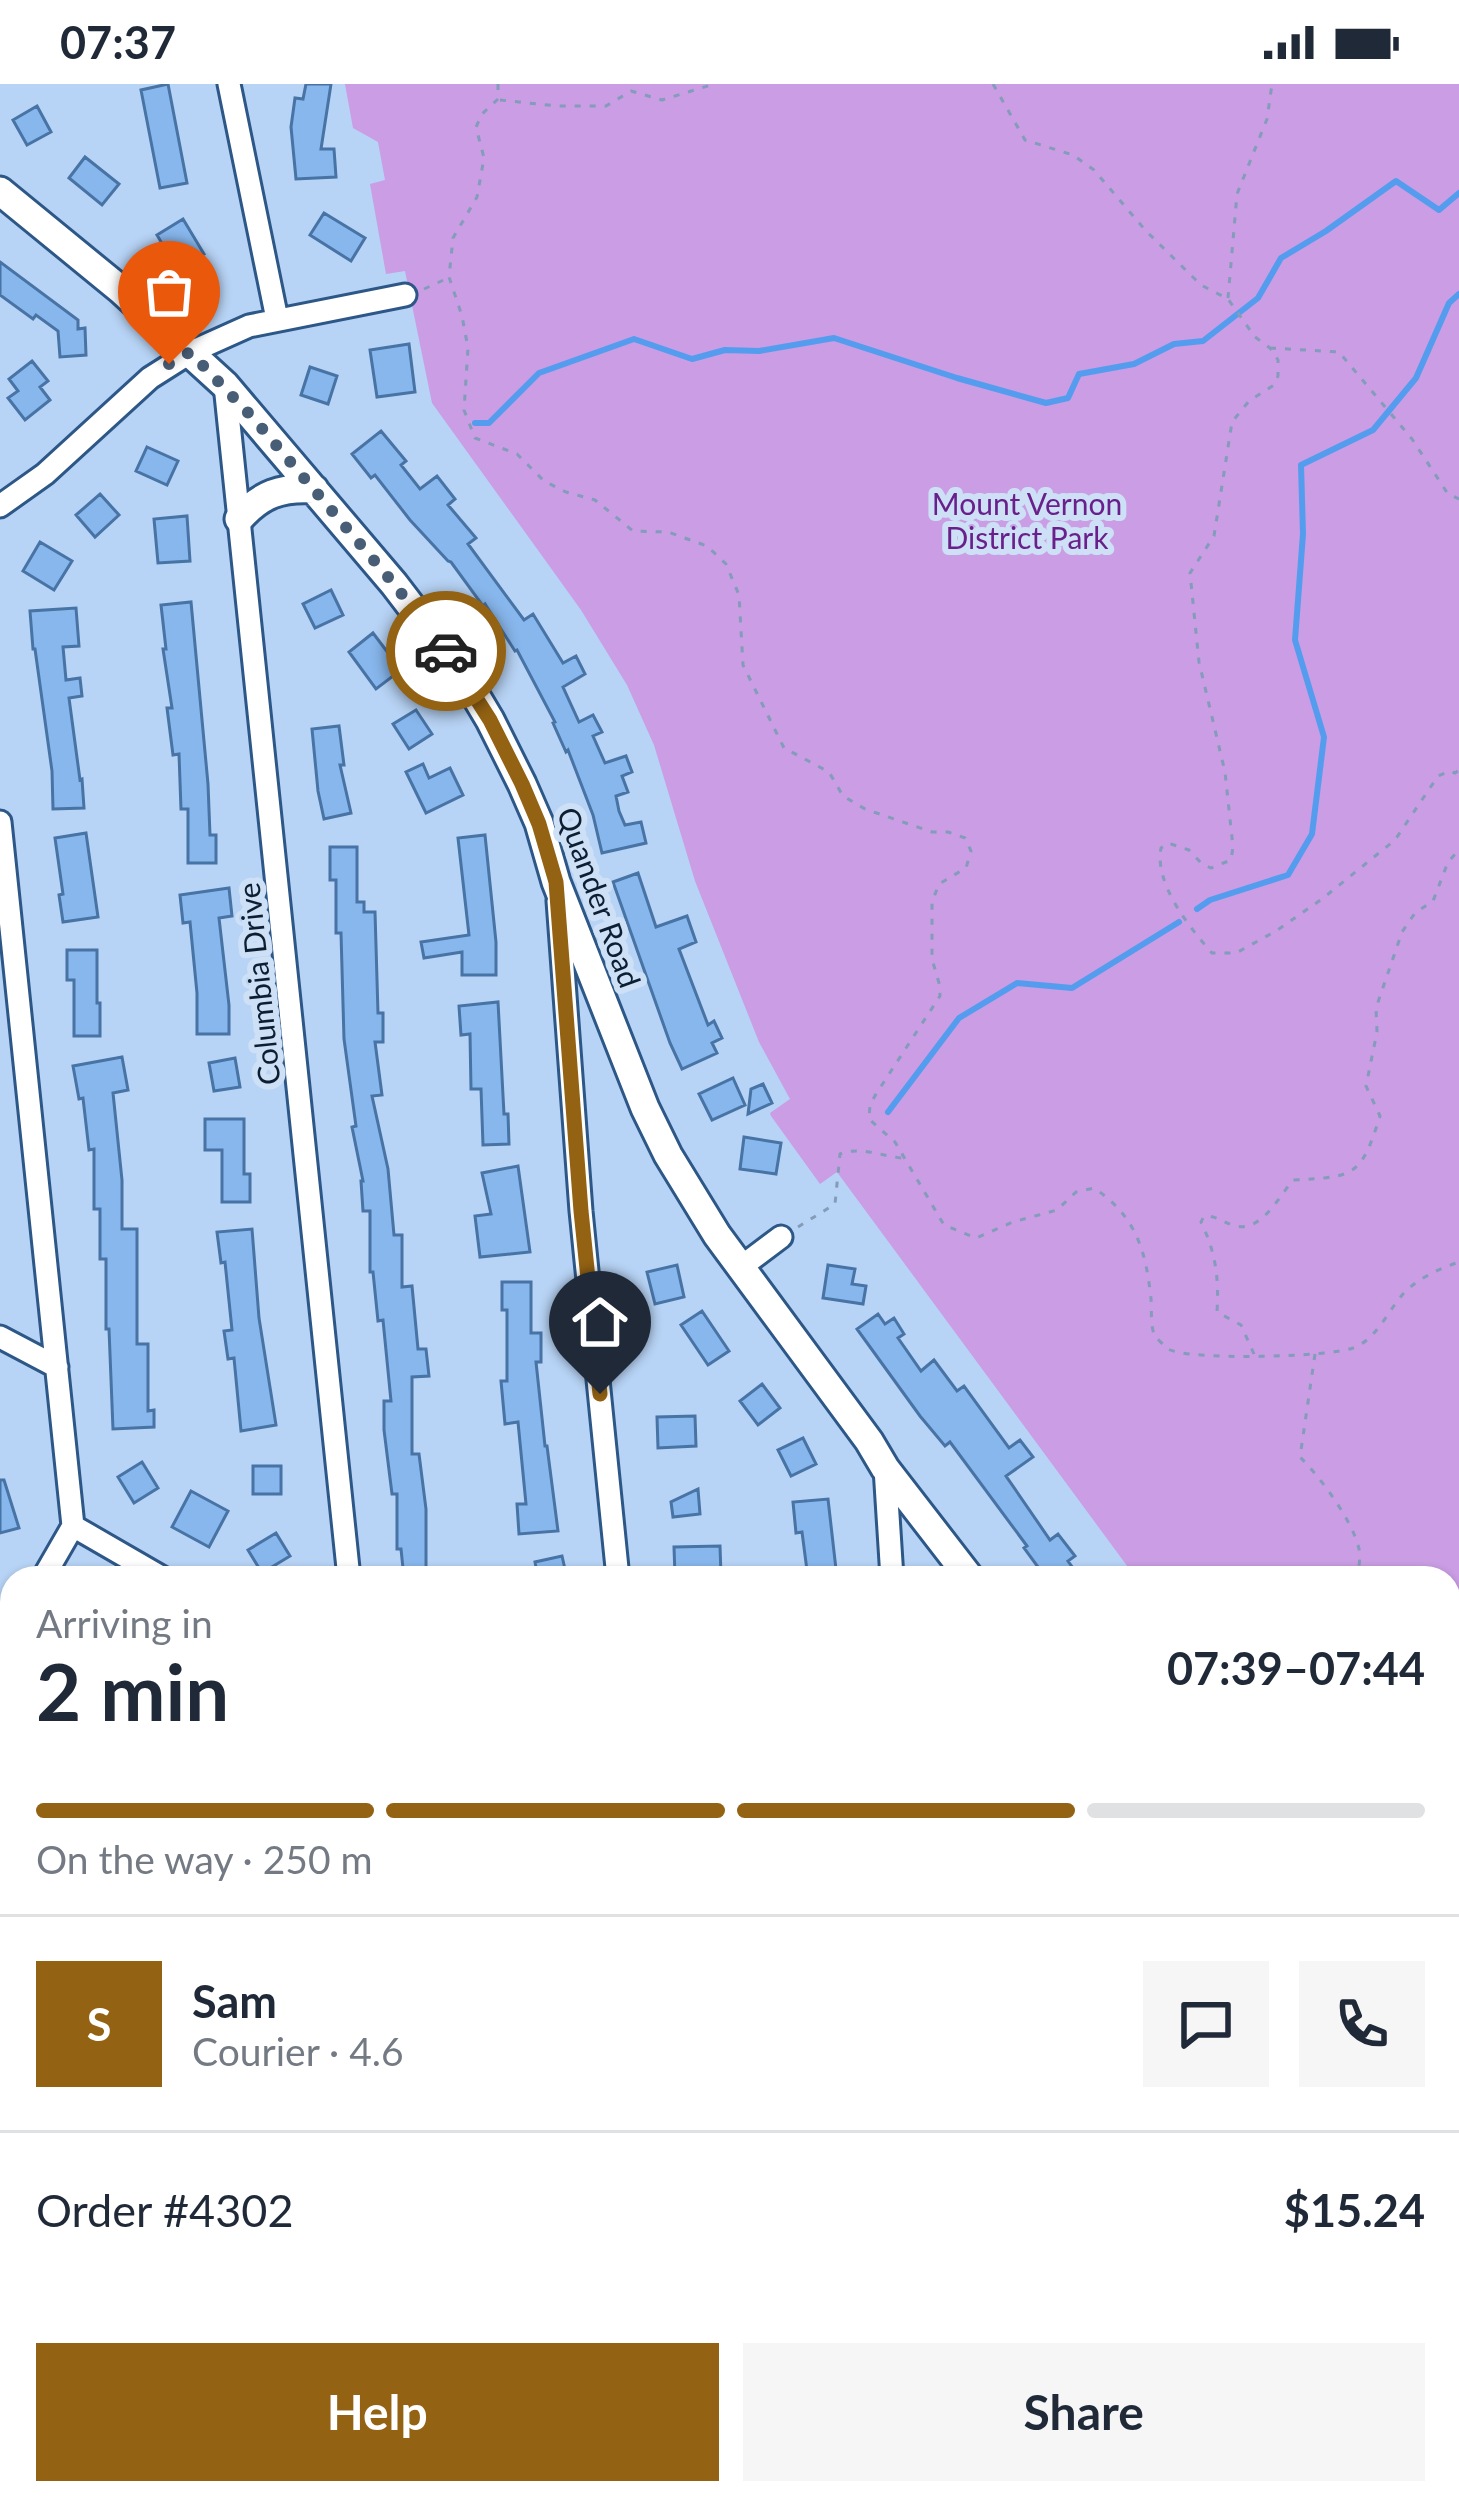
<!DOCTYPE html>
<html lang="en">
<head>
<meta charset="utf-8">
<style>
  :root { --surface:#fff; --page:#f6f6f7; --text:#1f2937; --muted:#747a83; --line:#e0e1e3; --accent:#936213 }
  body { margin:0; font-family:Lato,sans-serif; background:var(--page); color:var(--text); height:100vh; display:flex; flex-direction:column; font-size:45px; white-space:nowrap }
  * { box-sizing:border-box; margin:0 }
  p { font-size:39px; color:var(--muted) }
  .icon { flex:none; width:66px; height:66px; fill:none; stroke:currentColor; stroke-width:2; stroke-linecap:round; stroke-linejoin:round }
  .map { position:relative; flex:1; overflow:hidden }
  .sheet { position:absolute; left:0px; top:1482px; width:1461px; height:939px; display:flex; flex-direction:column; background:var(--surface); border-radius:36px 36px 0 0; box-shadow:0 3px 9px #0004 }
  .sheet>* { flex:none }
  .pin { position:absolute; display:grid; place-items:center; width:102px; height:102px; color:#fff; margin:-123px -51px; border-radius:50% 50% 50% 0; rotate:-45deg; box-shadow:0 0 12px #0007 }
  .pin .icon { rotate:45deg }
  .courier { position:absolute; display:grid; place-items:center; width:120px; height:120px; margin:-60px; border:9px solid #936213; border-radius:50%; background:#fff; color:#222; box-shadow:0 3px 15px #0007 }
  .overview em { font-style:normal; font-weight:700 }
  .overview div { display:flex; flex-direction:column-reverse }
  .overview { display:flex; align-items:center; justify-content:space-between; height:204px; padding:0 36px }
  h1 { font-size:78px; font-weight:700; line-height:90px }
  .bar { display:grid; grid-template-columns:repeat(4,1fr); gap:18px 12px; align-content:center; height:144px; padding:0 36px }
  .bar i { height:15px; border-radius:9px; background:var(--line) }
  .bar .on { background:var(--accent) }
  .bar p { grid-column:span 4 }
  .line { display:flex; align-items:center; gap:30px; padding:0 36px; border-top:3px solid var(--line) }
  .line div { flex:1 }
  .round { display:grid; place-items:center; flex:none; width:126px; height:126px; border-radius:0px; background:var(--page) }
  .button { display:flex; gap:24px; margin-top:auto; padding:24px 36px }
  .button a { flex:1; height:138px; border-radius:0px; background:var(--accent); color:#fff; font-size:48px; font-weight:700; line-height:138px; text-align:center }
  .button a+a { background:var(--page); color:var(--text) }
  .status { display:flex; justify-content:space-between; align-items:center; height:84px; padding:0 60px; background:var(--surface); direction:ltr }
  .status svg { height:33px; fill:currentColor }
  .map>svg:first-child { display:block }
</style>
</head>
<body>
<div class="status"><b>07:37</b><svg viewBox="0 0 49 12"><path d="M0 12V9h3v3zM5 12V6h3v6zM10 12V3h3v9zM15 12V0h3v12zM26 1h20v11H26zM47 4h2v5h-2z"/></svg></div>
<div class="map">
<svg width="1459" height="2420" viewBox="0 0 1459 2420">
  <rect width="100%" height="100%" fill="#b7d3f5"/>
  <path fill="#ca9de4" d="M345 0H1459V1730L1449 1727V1494H1136L837 1088 820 1100 771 1032 770 1029 790 1015 759 958 695 797 654 661 627 601 581 526 432 319 405 187 386 190 370 100 385 96 378 58 353 44Z
    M0 2369 12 2377V2409H60L76 2420H0Z"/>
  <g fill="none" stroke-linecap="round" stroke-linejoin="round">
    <path stroke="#549dee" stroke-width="6" d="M475 339H489L539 289 634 255 692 275 725 266 759 267 834 254 957 294 1046 319 1068 314 1079 290 1134 280 1174 260 1203 257 1258 214 1281 174 1326 147 1396 97 1439 126 1459 109
      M1197 825 1210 816 1288 791 1312 750 1324 653 1295 556 1303 450 1301 381 1373 346 1416 294 1449 219 1459 210
      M888 1028 959 934 1017 899 1072 904 1179 838"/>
  </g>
  <path fill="#88b7ed" stroke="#4773a5" stroke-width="3" d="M168 0 187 99 160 104 141 6Z
    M306 0H331L321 65H334L336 93 296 95 291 43 295 14 303 15Z
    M37 22 51 48 27 61 13 36Z
    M85 73 119 100 102 121 69 94Z
    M324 129 365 154 351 177 310 151Z
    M183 135 204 170 178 186 157 151Z
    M0 178 78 236V245L85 244 86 271 60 273 58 247 36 231 33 235 0 211Z
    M409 260 415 308 377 313 370 266Z
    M32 277 48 297 40 303 50 316 25 336 8 314 18 307 9 295Z
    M310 283 337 292 328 320 301 311Z
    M381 347 406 377 401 381 420 405 437 392 455 415 448 421 476 454 468 460 524 536 533 530 563 579 576 572 585 590 563 603 579 638 593 631 602 648 593 652 605 679 626 672 632 688 622 692 628 708 616 712 619 727 625 741 641 738 646 759 602 769 593 731 568 666 566 668 553 639 555 638 517 566 515 567 485 520 483 522 451 478 448 477 410 436 375 391 371 394 352 370Z
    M147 363 178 377 167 401 136 387Z
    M100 410 119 431 95 453 76 431Z
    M187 432 190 477 158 479 154 435Z
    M40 458 72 477 54 506 23 487Z
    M331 506 343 531 315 544 303 520Z
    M191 518 208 700 210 751H216V779H188V725H181L179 670 173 671 167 624H172L163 565H166L161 521Z
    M76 524 79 562 63 563 66 596 80 594 82 612 69 614 80 696 82 695 84 724 53 725 52 687 35 565H33L30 527Z
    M373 549 401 586 376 605 349 568Z
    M416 626 432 650 409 665 393 640Z
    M339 642 344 681H340L351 729 324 735 318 707 312 645Z
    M423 680 429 694 450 684 463 711 426 729 406 688Z
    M86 749 98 833 63 838 59 811 63 810 55 754Z
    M485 751 496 858V891H462V868L424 874 421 858 469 851 458 754Z
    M330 763H357V818H364V828H375L378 929H383V958H375L382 1011 372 1012 388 1085 394 1151H402V1203L412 1202 418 1265H426L429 1292 412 1293V1370H419L426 1425V1494H404L401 1465H397V1410H392L384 1346V1317H391L383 1236 378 1237 373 1188H370V1127H363L361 1097H363L352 1043 356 1042 344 955 341 849H336V796H330Z
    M638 789 656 843 687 832 696 858 679 865 708 941 714 937 722 954 712 959 717 969 682 985 670 959 613 798Z
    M229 804 232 832 219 834 229 921V950H197V909L190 838 183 839 180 811Z
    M67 866H97V919H100V952H74V896H67Z
    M498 918 504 1030H508L509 1060 483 1061 481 1005H471L470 950 461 951 459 922Z
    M122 973 128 1006 113 1009 122 1096V1145H137V1260H148V1327L154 1326V1343L113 1345 109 1245H106V1175H100V1125H94V1065L89 1066 83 1014 79 1015 73 982Z
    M235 974 240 1003 214 1007 209 979Z
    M733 994 745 1021 712 1036 699 1010Z
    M763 1000 772 1019 748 1030 751 1005Z
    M205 1035H244V1090H250V1118H222V1066H205Z
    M744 1053 781 1059 776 1090 740 1085Z
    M518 1082 530 1168 480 1173 475 1132 491 1130 482 1089Z
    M252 1145 259 1234 276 1341 241 1347 234 1274 228 1275 224 1247 232 1246 225 1178 221 1179 217 1148Z
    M677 1181 684 1213 655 1220 647 1188Z
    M828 1181 855 1185 852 1200 866 1202 863 1220 823 1214Z
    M502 1198H531V1249H541V1278H536L545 1362H547L558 1447 519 1450 517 1420H526L518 1338 505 1340 501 1297H507V1226H502Z
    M702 1227 729 1267 708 1281 681 1241Z
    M878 1230 885 1240 894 1234 904 1250 898 1254 921 1287 934 1276 957 1307 964 1302 1009 1364 1020 1356 1033 1373 1006 1392 1050 1456 1058 1450 1075 1472 1068 1477 1080 1494H1046L1024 1464 1027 1462 950 1358 945 1362 920 1332 857 1245Z
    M762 1300 780 1324 758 1341 740 1317Z
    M695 1332 696 1362 658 1364 657 1333Z
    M803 1354 816 1380 791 1392 778 1366Z
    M142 1378 158 1404 134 1419 118 1393Z
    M253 1382H281V1410H253Z
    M0 1396H4L19 1444 0 1449Z
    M698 1405 700 1430 673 1433 671 1418Z
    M191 1407 228 1427 209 1463 172 1443Z
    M828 1415 837 1494H808L802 1448 796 1449 793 1418Z
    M276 1449 290 1472 262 1489 248 1466Z
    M720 1462 721 1491 675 1492 674 1463Z
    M562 1472 567 1494H538L535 1478Z"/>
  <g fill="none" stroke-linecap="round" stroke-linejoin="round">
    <g stroke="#2c5787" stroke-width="27">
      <path id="street" d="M229 0 277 235
        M225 301 349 1494
        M0 422 45 390 150 294 191 268 249 242 405 211
        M0 738 73 1442 43 1494
        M558 817 581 1127 618 1494
        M741 1183 781 1153
        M0 1253 57 1283
        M885 1384 892 1494
        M73 1442 163 1494
        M0 1541 12 1548
        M1449 2154 1459 2156
        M0 2160 12 2171
        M364 2409 375 2420
        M1207 2409 1219 2420
        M770 2420 777 2409"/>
    </g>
    <g stroke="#2c5787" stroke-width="33">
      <path id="secondary" d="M0 107 121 206 225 301 394 500 462 589 490 636 522 700 539 739 556 798 645 1024 668 1071 717 1151 869 1357 885 1384 970 1494
        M239 435C261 410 281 403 314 405
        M1449 1873 1459 1876"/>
    </g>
    <path stroke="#839cb9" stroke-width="3" stroke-dasharray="6 9" stroke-linecap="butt" d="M498 0V15L482 30 476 43 484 74 477 113 453 154 449 193 462 232 468 264 464 326 475 354 517 370 544 397 566 408 595 416 633 447 668 448 707 462 726 480 739 511 743 581 784 664 829 688 843 712 865 725 932 748H948L965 754 971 767 966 784 939 800 932 818V875L939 899 940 912 876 1010 870 1021 869 1035 895 1058 944 1141 976 1154 1013 1138 1057 1126 1076 1108 1094 1104C1136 1132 1146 1167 1151 1215 1152 1225 1150 1243 1155 1252 1155 1253 1167 1264 1168 1265 1190 1277 1328 1273 1353 1264 1376 1256 1388 1227 1403 1210 1418 1194 1439 1185 1459 1178
      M993 0 1025 56 1073 71 1094 86 1146 147 1201 201 1228 215 1255 253 1270 264 1278 276V292L1274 301 1249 317 1232 338 1214 452 1190 489 1199 578 1225 688 1233 763 1231 776 1211 784 1202 780 1189 766 1168 759 1161 764C1154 800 1190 844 1212 869H1236L1276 847 1322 815 1395 756 1438 692 1450 687 1455 689 1459 686
      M500 16 557 22H606L631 7 662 16 714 0
      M424 205 448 194
      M1228 214 1237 110 1267 35 1272 0
      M1270 264 1339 268 1412 355 1448 410 1459 415
      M798 1143 835 1120 840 1070C861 1062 881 1072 902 1074
      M1254 1270 1241 1241 1217 1228C1219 1194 1216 1169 1201 1138L1204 1132C1217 1132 1221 1137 1232 1141 1260 1151 1278 1114 1293 1096 1356 1093 1361 1092 1380 1032L1366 1002 1377 948 1376 924 1402 848 1415 829 1433 817 1448 778 1459 766
      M1315 1270 1300 1373C1320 1393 1353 1437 1359 1465 1361 1474 1358 1486 1358 1494
      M1449 1569 1459 1580"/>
    <use href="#street" stroke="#fff" stroke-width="21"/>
    <use href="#secondary" stroke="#fff" stroke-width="27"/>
  </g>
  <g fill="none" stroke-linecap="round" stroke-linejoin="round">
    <path stroke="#485d76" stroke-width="12" stroke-dasharray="0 21.6" d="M169 280 190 268 254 335 394 500 446 567"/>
    <path stroke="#936213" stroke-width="15" d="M446 567 490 636 522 700 539 740 556 798 581 1127 600 1310"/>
  </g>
  <g text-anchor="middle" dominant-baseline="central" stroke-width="12" stroke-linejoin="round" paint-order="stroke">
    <g font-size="30" fill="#6a208b" stroke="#cde0f6">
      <text x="1027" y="419">Mount Vernon<tspan x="1027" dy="34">District Park</tspan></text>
    </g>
    <g font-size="30" fill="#0c1e32" stroke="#cde0f6">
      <text transform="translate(600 813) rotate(70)">Quander Road</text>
      <text transform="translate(258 900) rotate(-96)">Columbia Drive</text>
    </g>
  </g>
</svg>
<div class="pin" style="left:169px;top:280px;background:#ea580c"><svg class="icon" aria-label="bag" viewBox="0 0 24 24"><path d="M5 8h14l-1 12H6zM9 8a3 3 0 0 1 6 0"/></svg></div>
<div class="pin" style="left:600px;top:1310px;background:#1f2937"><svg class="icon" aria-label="home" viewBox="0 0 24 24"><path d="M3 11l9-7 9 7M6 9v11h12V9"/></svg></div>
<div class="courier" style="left:446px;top:567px"><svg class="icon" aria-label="car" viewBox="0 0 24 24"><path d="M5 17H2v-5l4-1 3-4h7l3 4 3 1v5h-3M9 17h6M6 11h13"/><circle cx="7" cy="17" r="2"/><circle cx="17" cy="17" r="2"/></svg></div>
<section class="sheet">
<div class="overview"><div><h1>2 min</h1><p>Arriving in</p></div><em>07:39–07:44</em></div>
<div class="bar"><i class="on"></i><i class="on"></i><i class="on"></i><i></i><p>On the way · 250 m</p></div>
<div class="line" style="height:216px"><b class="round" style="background:var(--accent);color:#fff">S</b><div><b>Sam</b><p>Courier · 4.6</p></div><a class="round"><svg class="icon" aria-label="chat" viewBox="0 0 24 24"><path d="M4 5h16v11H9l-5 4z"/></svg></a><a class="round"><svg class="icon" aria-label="phone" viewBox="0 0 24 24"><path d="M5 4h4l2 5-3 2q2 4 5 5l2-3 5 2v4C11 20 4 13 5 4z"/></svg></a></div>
<div class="line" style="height:156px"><div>Order #4302</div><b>$15.24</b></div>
<div class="button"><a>Help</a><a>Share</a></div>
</section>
</div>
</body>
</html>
